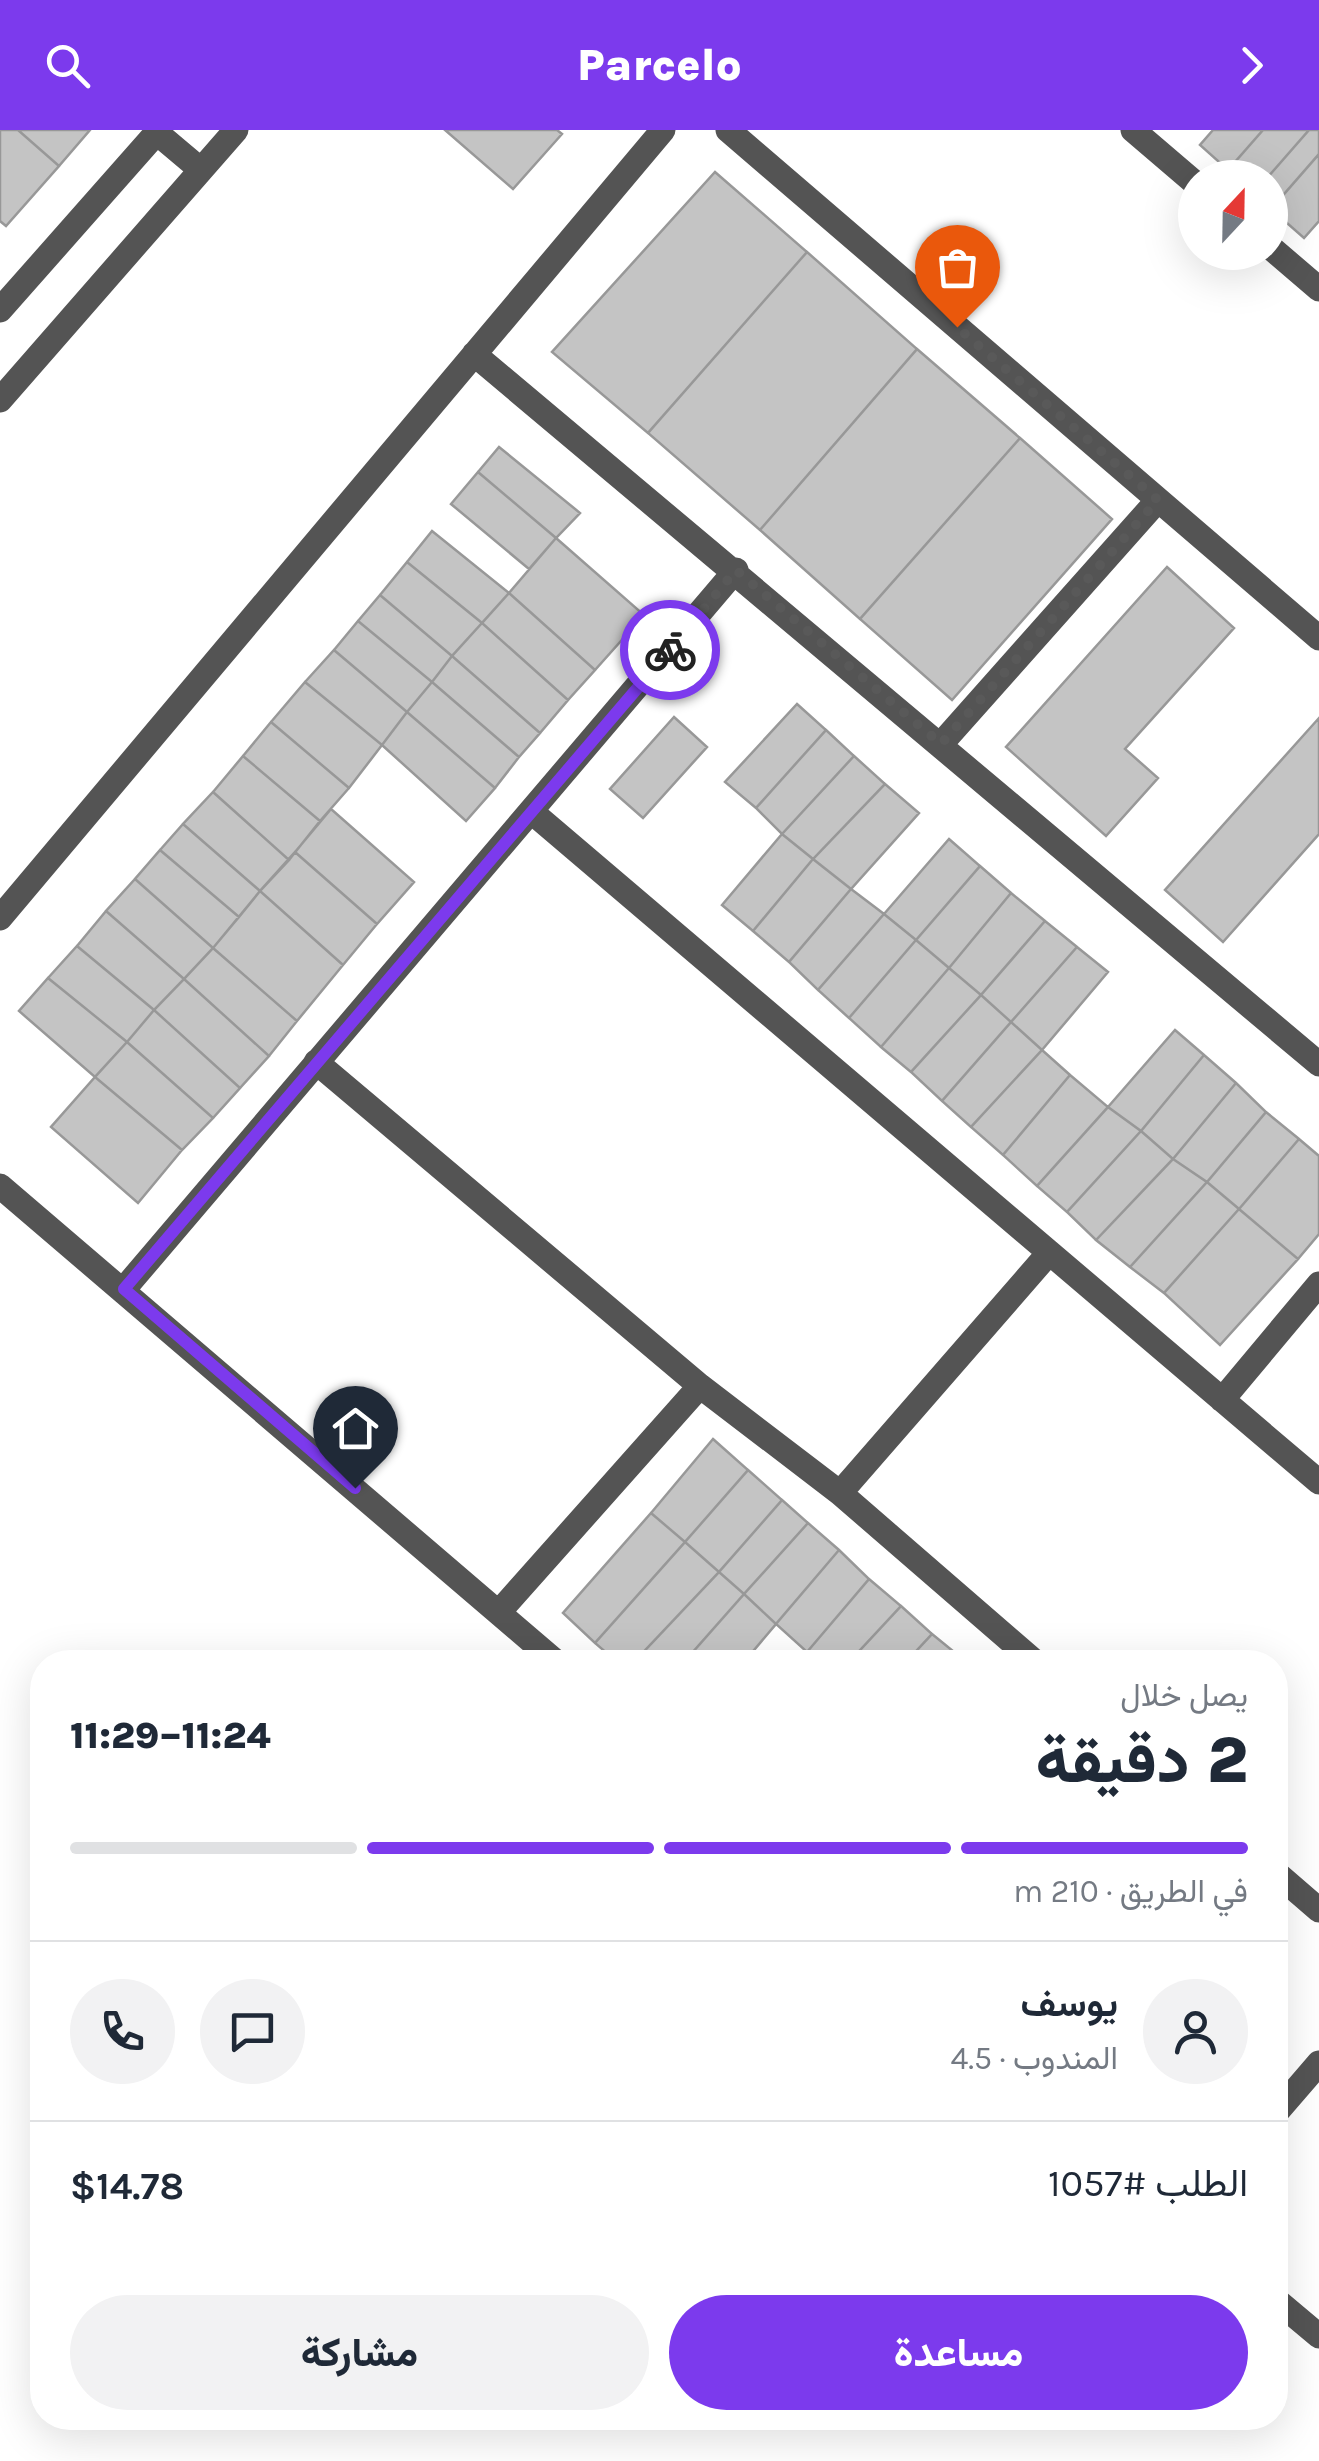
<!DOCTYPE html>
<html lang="ar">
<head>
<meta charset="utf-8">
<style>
  :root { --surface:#fff; --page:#f2f2f3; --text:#1f2937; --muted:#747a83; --line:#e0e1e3; --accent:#7c3aed }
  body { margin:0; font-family:Karla,Vazirmatn,sans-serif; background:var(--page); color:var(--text); direction:rtl; height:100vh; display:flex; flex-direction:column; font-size:38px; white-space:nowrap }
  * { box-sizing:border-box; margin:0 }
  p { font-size:32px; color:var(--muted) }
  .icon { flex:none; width:55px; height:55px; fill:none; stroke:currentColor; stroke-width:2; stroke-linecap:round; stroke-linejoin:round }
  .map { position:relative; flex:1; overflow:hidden; direction:ltr }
  .sheet { position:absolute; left:30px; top:1520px; width:1258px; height:780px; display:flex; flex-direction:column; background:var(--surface); border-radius:40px; box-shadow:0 10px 40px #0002; direction:rtl }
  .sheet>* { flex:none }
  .needle { width:65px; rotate:22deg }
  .tools { position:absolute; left:1178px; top:30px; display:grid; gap:20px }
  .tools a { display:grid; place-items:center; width:110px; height:110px; border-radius:50%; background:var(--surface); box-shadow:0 10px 40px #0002; font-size:50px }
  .pin { position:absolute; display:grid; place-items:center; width:85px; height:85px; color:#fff; margin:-102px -42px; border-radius:50% 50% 50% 0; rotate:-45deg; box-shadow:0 0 10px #0007 }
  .pin .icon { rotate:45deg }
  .courier { position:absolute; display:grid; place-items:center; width:100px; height:100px; margin:-50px; border:8px solid #7c3aed; border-radius:50%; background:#fff; color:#222; box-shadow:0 2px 12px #0007 }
  .overview em { font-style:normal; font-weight:800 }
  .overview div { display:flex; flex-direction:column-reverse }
  .overview { display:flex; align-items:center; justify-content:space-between; height:170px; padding:0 40px }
  h1 { font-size:65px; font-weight:800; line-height:75px }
  .bar { display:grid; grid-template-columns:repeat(4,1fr); gap:15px 10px; align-content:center; height:120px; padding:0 40px }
  .bar i { height:12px; border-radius:8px; background:var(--line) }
  .bar .active { background:var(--accent) }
  .bar p { grid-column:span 4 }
  .line { display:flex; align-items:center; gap:25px; padding:0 40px; border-top:2px solid var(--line) }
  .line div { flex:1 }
  .round { display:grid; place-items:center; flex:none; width:105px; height:105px; border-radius:52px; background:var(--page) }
  .primary-button { display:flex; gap:20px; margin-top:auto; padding:20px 40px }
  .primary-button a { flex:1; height:115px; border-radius:60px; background:var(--accent); color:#fff; font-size:40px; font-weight:800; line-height:115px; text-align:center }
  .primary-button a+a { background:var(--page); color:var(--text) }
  header { display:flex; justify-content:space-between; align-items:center; height:130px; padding:0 40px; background:var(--accent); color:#fff; font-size:45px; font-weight:800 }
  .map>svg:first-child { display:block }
</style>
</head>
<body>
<header><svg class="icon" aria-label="forward" viewBox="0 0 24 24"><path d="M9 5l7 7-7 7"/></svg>Parcelo<svg class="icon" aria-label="search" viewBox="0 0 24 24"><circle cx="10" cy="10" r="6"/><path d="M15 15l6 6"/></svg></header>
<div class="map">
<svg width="1319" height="2331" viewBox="0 0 1319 2331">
  <rect width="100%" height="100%" fill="#fff"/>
  <path fill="#c4c4c4" stroke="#989898" stroke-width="2.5" d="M0 0H18L59 36 6 96 0 91Z
    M18 0H90L59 36Z
    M445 0H557L562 4 513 59Z
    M1213 0H1263L1228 40 1200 15Z
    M1263 0H1309L1267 48H1236L1228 40Z
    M1309 0H1319V24L1271 79 1267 48Z
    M1319 24V91L1304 108 1271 79Z
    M715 42 807 122 648 303 552 222Z
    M807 122 917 219 760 400 648 303Z
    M917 219 1020 308 860 489 760 400Z
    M1020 308 1112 389 952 570 860 489Z
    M499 317 580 383 556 408 478 342Z
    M478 342 556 408 529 439 451 374Z
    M432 401 509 463 482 493 407 432Z
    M556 408 644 485 595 540 509 463Z
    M407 432 482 493 452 526 380 465Z
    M1167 437 1234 498 1125 619 1158 648 1106 706 1006 617Z
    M509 463 595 540 568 570 482 493Z
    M380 465 452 526 432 552 358 491Z
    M358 491 432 552 407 582 334 520Z
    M482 493 568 570 540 603 452 526Z
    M334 520 407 582 382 615 305 552Z
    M452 526 540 603 519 627 432 552Z
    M305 552 382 615 349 658 271 592Z
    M432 552 519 627 495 658 407 582Z
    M797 574 826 600 756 678 725 652Z
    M407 582 495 658 466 691 382 615Z
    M674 587 707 617 643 688 610 659Z
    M1319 588V704L1223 812 1165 760Z
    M271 592 349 658 320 691 243 626Z
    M826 600 854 626 782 704 756 678Z
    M243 626 320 691 289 730 213 662Z
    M854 626 885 654 813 729 782 704Z
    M885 654 919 683 851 759 813 729Z
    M213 662 289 730 260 761 183 694Z
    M331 679 414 752 377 794 295 722Z
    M183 694 260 761 239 787 160 720Z
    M782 704 813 729 753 801 722 775Z
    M949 709 980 736 916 810 884 784Z
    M160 720 239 787 213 818 135 749Z
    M295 722 377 794 343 835 260 761Z
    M813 729 851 759 789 832 753 801Z
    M980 736 1011 763 949 838 916 810Z
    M135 749 213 818 184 849 106 781Z
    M851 759 884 784 818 860 789 832Z
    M260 761 343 835 297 891 213 818Z
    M1011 763 1045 791 981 865 949 838Z
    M106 781 184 849 154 880 77 816Z
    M884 784 916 810 849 888 818 860Z
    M1045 791 1077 817 1011 892 981 865Z
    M916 810 949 838 881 917 849 888Z
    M77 816 154 880 127 912 48 848Z
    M1077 817 1108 842 1042 920 1011 892Z
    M213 818 297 891 269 926 184 849Z
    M949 838 981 865 911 942 881 917Z
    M48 848 127 912 95 947 19 881Z
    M184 849 269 926 240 958 154 880Z
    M981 865 1011 892 942 971 911 942Z
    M154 880 240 958 213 988 127 912Z
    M1011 892 1042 920 971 997 942 971Z
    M1175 900 1204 925 1141 1001 1108 977Z
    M127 912 213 988 182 1020 95 947Z
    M1042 920 1070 945 1003 1025 971 997Z
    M1204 925 1236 953 1173 1029 1141 1001Z
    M1070 945 1108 977 1037 1056 1003 1025Z
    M95 947 182 1020 138 1073 51 997Z
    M1236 953 1266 982 1207 1052 1173 1029Z
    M1108 977 1141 1001 1067 1082 1037 1056Z
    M1266 982 1299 1009 1239 1079 1207 1052Z
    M1141 1001 1173 1029 1096 1110 1067 1082Z
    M1299 1009 1319 1026V1104L1298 1129 1239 1079Z
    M1173 1029 1207 1052 1130 1137 1096 1110Z
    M1207 1052 1239 1079 1164 1163 1130 1137Z
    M1239 1079 1298 1129 1220 1215 1164 1163Z
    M713 1309 748 1340 685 1412 651 1383Z
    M748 1340 782 1370 719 1442 685 1412Z
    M782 1370 808 1393 744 1464 719 1442Z
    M651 1383 685 1412 595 1513 563 1483Z
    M808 1393 839 1420 776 1494 744 1464Z
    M685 1412 719 1442 634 1532H617L595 1513Z
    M839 1420 869 1449 807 1522 776 1494Z
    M719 1442 744 1464 684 1532H634Z
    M869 1449 901 1476 849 1532H819L807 1522Z
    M744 1464 776 1494 744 1532H684Z
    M901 1476 932 1504 906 1532H849Z
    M932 1504 964 1530 962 1532H906Z"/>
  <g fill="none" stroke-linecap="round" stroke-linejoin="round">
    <path stroke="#545454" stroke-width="25" d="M728 0 1319 508
      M1133 0 1195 53
      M157 3 201 40
      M1270 117 1319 159
      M0 180 159 0
      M474 224 1319 934
      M0 270 236 0
      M941 614 1158 370
      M533 683 1319 1352
      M0 788 663 0
      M316 932 700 1256 840 1363 1035 1532
      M0 1056 556 1532
      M124 1159 736 440
      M1222 1270 1319 1154
      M840 1363 1049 1123
      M499 1482 700 1256
      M1275 1742 1319 1780
      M1275 1984 1319 1933
      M1275 2169 1319 2206"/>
  </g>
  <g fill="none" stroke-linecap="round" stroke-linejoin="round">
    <path stroke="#595959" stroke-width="10" stroke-dasharray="0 18" d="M670 520 736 440 941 614 1158 370 957 197"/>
    <path stroke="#7c3aed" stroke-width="12" d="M355 1358 124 1159 670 520"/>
  </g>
</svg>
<div class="tools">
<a><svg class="needle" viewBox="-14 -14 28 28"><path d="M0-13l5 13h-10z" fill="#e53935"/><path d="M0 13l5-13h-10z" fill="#747a83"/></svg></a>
</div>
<div class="pin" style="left:957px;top:197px;background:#ea580c"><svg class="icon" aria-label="bag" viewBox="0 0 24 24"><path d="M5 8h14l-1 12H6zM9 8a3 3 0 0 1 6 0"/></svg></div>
<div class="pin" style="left:355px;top:1358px;background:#1f2937"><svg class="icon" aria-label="home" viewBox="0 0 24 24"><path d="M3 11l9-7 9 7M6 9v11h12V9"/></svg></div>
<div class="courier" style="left:670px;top:520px"><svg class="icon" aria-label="bike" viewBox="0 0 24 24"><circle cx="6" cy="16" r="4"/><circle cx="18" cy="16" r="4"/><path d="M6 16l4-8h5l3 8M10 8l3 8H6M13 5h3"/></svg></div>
<section class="sheet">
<div class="overview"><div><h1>2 دقيقة</h1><p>يصل خلال</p></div><em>11:24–11:29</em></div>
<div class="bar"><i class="active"></i><i class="active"></i><i class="active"></i><i></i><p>في الطريق · 210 m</p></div>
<div class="line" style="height:180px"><a class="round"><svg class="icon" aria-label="person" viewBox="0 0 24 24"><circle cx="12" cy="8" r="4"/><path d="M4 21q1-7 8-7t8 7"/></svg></a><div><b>يوسف</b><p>المندوب · 4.5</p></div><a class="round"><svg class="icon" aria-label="chat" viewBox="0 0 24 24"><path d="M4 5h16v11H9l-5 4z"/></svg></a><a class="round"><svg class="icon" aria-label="phone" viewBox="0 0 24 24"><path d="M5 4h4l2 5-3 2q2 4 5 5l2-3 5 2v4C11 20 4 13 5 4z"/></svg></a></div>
<div class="line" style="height:130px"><div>الطلب #1057</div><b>$14.78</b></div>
<div class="primary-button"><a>مساعدة</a><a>مشاركة</a></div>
</section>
</div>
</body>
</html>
